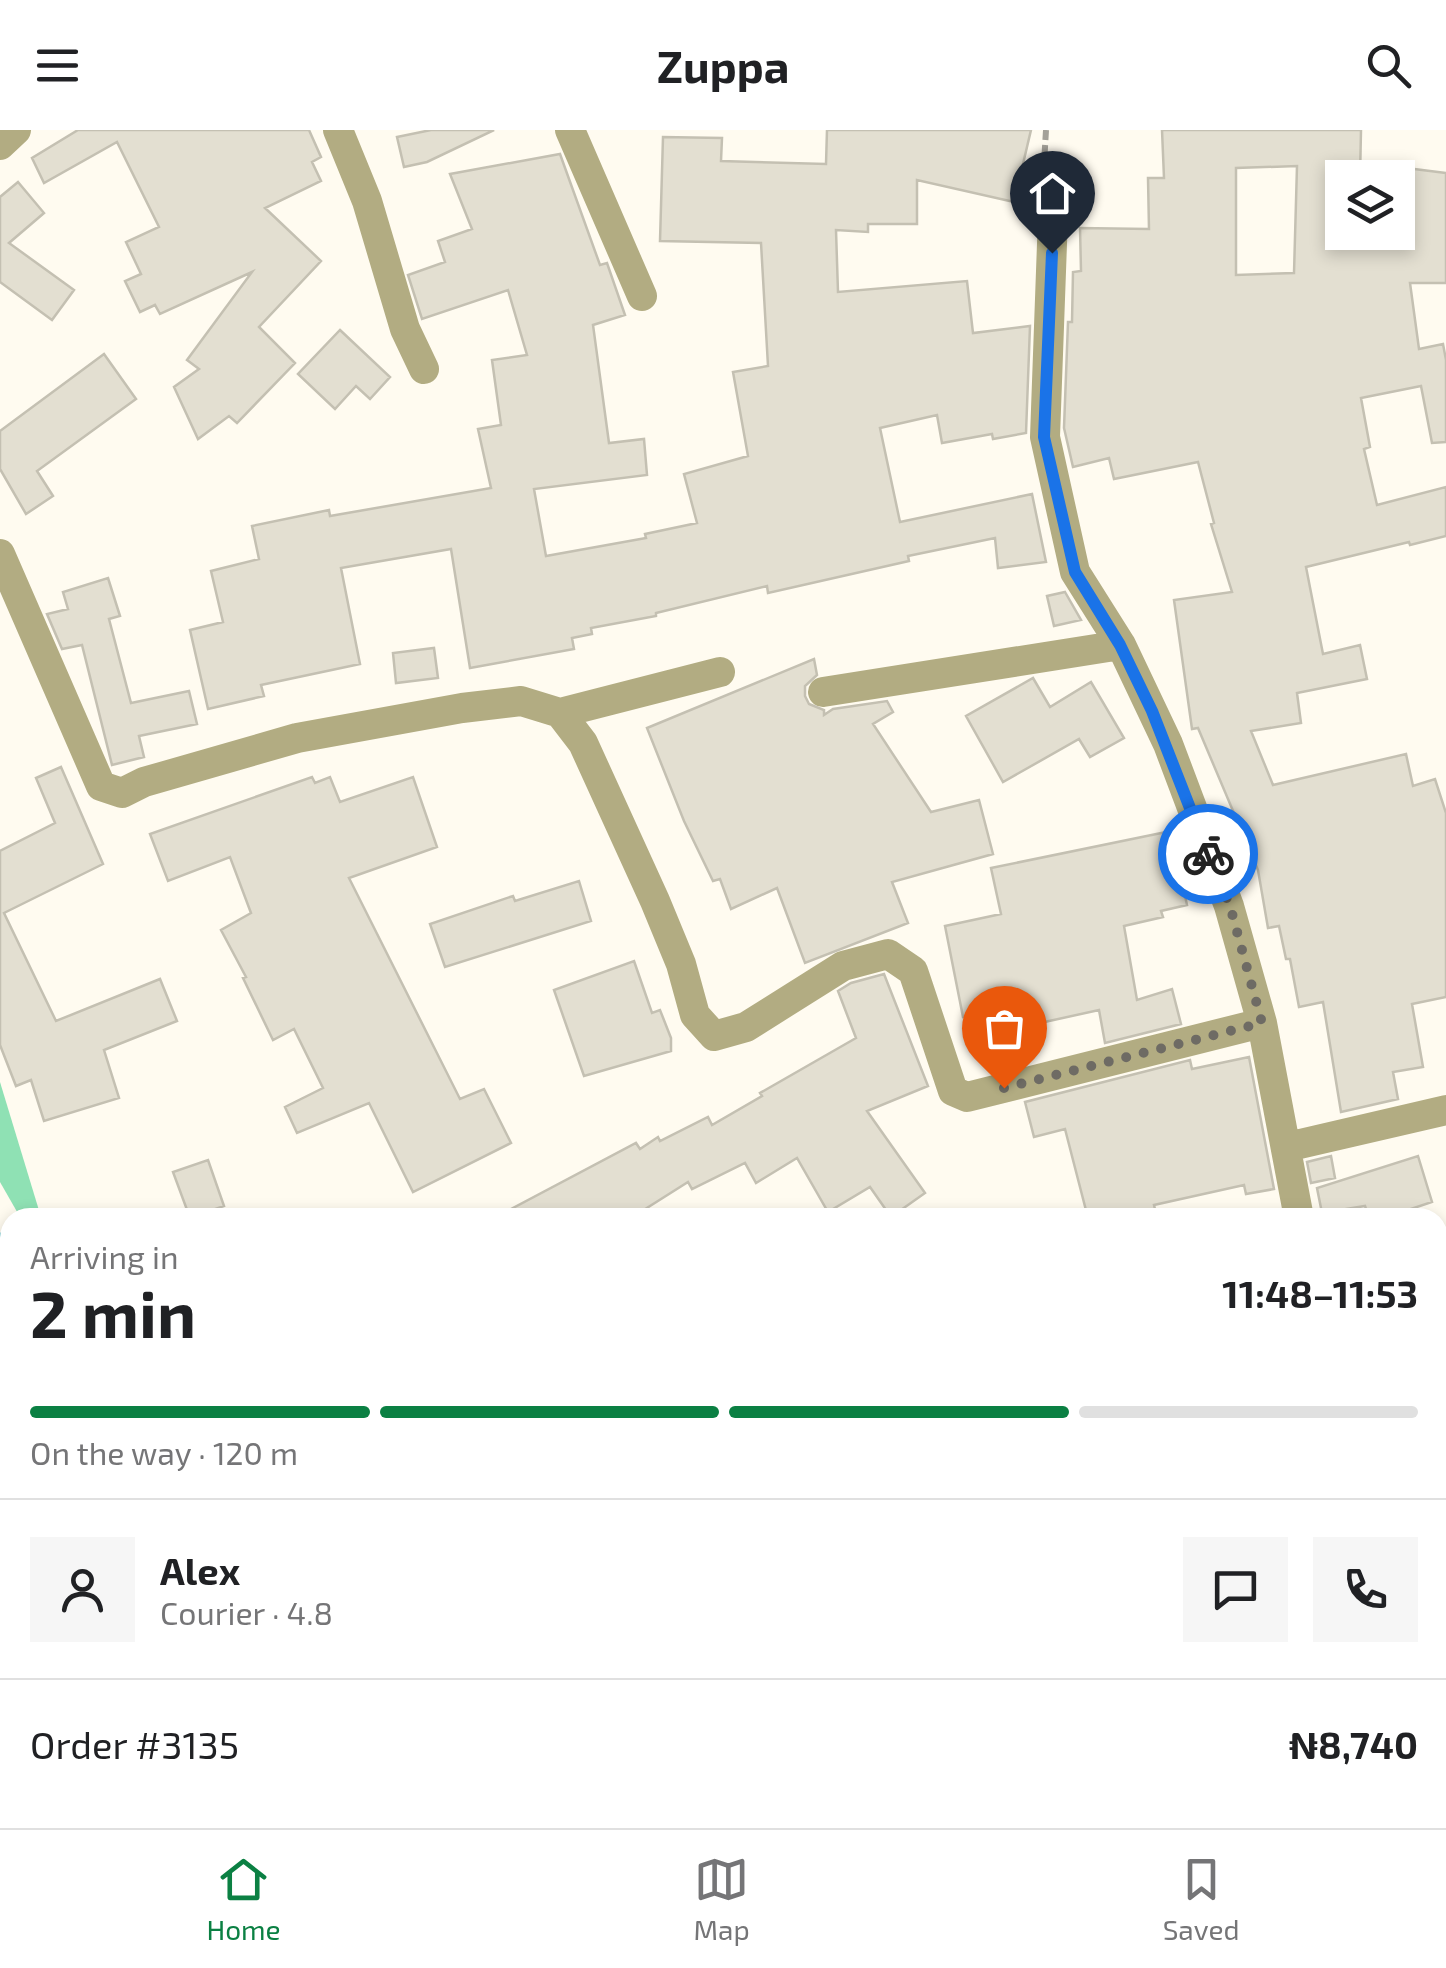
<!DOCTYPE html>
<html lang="en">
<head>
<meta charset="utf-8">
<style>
  :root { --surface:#fff; --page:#f6f6f6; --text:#202124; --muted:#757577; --line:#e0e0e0; --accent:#0b8043 }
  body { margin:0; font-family:"Exo 2",sans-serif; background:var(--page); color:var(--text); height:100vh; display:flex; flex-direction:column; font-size:38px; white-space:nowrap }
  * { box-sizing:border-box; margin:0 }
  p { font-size:32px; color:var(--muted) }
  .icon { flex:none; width:55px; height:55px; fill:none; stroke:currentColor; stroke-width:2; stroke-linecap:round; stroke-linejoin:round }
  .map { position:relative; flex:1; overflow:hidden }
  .panel { position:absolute; left:0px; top:1078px; width:1448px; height:622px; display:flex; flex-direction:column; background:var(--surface); border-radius:30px 30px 0 0; box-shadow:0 5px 15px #0003 }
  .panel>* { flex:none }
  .fabs { position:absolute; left:1325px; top:30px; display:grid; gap:20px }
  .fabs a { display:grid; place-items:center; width:90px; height:90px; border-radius:0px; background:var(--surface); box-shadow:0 5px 15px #0003; font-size:50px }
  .pin { position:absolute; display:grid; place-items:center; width:85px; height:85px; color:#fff; margin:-102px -42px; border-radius:50% 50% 50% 0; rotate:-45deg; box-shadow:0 0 10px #0007 }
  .pin .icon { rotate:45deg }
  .courier { position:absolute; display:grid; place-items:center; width:100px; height:100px; margin:-50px; border:8px solid #1a73e8; border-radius:50%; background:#fff; color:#222; box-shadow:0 2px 12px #0007 }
  .headline em { font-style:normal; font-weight:700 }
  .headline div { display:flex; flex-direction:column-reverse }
  .headline { display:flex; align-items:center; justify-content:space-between; height:170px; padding:0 30px }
  h1 { font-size:65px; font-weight:700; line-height:75px }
  .bar { display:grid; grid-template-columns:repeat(4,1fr); gap:15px 10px; align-content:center; height:120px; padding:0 30px }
  .bar i { height:12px; border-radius:8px; background:var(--line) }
  .bar .selected { background:var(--accent) }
  .bar p { grid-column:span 4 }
  .line { display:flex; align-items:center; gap:25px; padding:0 30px; border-top:2px solid var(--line) }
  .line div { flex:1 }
  .round { display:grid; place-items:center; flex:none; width:105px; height:105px; border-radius:0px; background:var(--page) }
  header { display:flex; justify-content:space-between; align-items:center; height:130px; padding:0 30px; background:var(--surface); font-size:45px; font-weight:700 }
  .tabs { display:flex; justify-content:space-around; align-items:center; height:140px; border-top:2px solid var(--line); background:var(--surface); font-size:28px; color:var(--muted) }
  .tabs a { display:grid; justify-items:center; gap:5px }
  .tabs .selected { color:var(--accent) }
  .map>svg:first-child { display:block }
</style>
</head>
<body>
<header><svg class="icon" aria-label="menu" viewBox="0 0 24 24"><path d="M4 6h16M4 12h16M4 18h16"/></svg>Zuppa<svg class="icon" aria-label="search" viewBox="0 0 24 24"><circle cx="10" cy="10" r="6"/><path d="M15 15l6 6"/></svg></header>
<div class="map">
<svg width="1446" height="1698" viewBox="0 0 1446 1698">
  <rect width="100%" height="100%" fill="#fffbf0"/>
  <path fill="#8fe1b4" d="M0 952 41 1087H20L0 1052Z"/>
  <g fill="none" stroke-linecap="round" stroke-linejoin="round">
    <path stroke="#3cb0b8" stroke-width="11" d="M0 1108 10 1125
      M182 1690 185 1698"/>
  </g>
  <path fill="#e3dfd1" stroke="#c4c0b2" stroke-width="2.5" fill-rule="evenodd" d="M78 0H309L321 27 312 32 321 51 265 78 321 131 259 197 295 233 237 293 229 286 198 309 174 257 199 239 187 230 252 142 160 184 155 175 140 182 125 151 141 144 126 112 159 97 117 12 44 53 32 28Z
    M431 0H494L427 32 404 37 397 7Z
    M827 0H1031L1014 72 917 50V94H868V102L836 100 838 162 967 151 973 203 1030 196 1026 303 993 309 992 304 942 313 937 285 880 298 900 392 1032 364 1046 432 998 438 995 408 908 426 909 431 768 463 767 456 656 483V486L591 498 592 504 572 508 574 519 470 538 451 419 341 438 360 534 261 555 264 566 208 579 190 500 223 492 211 441 259 429 252 396 329 380 330 386 491 358 478 299 501 295 492 230 527 225 508 160 422 189 408 145 445 132 438 111 472 99 450 44 560 24 600 135 607 133 625 185 593 195 609 313 644 309 647 345 534 359 546 426 646 408 645 404 697 393 684 344 748 326 733 242 768 236 761 113 660 111 663 7 722 8 721 31 826 34Z
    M1162 0H1361L1360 48H1342V102H1398V37L1446 43V153H1410L1419 219 1443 214 1446 230V312L1432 313 1421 256 1361 268 1370 317 1364 319 1377 375 1446 357V406L1410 415 1409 412 1306 437 1323 524 1360 515 1367 549 1297 563 1301 593 1251 601 1273 655 1406 624 1413 656 1435 649 1446 683V867L1412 874 1423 937 1393 942 1398 969 1341 982 1323 872 1299 877 1290 829H1286L1279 796 1268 798 1258 740 1198 598 1192 599 1174 470 1232 462 1211 394 1214 393 1198 332 1114 349 1109 328 1073 337 1064 298 1068 192H1072L1073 142 1081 141 1080 98 1149 99 1148 48H1164ZM1297 36 1294 143 1236 145V38Z
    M18 52 44 83 9 113 74 160 52 190 0 152V67Z
    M340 200 390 247 370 269 356 256 335 279 298 244Z
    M104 224 136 269 37 341 53 366 26 384 0 339V301Z
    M108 448 120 486 109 489 131 573 189 561 197 594 139 606 144 627 112 635 82 515 62 519 47 484 68 479 63 462Z
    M1065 462 1081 490 1054 496 1047 466Z
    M434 518 438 548 396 553 393 523Z
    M814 529 817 545 805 556V566L809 574 824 580V585L833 579 887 571 893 582 873 594 931 682 979 670 993 724 892 752 908 793 805 833 777 758 731 779 720 749 713 751 684 691 647 598Z
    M1033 548 1050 577 1091 552 1124 608 1090 627 1079 609 1003 652 966 586Z
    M61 637 103 734 4 783 56 891 160 849 177 891 104 920 119 968 44 991 31 950 16 956 0 915V721L55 693 36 648Z
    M312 647 315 653 330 647 340 672 413 647 437 717 349 748 460 969 484 959 511 1013 413 1062 369 973 297 1003 285 977 323 958 294 899 273 910 243 848 246 847 221 800 251 783 230 727 168 751 150 704Z
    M1171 701 1187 775 1161 781 1163 787 1124 796 1137 870 1172 859 1181 894 1105 913 1099 880 1022 897 1028 925 1001 931 991 881 963 887 945 796 1001 784 991 738Z
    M579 751 591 791 445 837 430 794 513 766 515 771Z
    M634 831 652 883 660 880 671 908V921L584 946 554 860Z
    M884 844 928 956 867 981 925 1063 891 1087 870 1057 828 1082 797 1028 756 1053 745 1033 692 1059 688 1052 631 1088H494L636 1013 640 1019 658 1007 660 1011 708 987 712 995 762 966 760 963 856 908 838 861 851 853Z
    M1249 927 1274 1059 1246 1064 1244 1055 1154 1075 1157 1088H1088L1065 999 1034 1007 1025 972 1190 930 1192 939Z
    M1331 1026 1335 1048 1311 1053 1307 1032Z
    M1418 1026 1432 1072 1384 1088H1369L1365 1076 1322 1083 1317 1058Z
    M208 1030 224 1076 190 1088 173 1042Z"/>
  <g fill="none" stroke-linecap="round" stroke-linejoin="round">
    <path stroke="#a4a199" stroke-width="6" stroke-dasharray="10 5" stroke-linecap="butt" d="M1046 0 1044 34 1048 55
      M947 1698 951 1690"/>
    <path stroke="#b2ac82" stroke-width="30" d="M338 0 367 71 405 199 424 239
      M570 0 642 166
      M0 15 16 0
      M1053 86 1045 307 1075 442 1121 515 1168 614 1229 776 1262 893 1299 1088
      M0 424 101 656 122 663 144 652 297 608 462 578 521 571 560 583 583 613 655 771 681 834 695 885 714 906 746 897 843 836 888 824 913 841 953 961 967 967 1262 893
      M823 562 1121 515
      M560 583 720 542
      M1287 1017 1446 980
      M1438 1402 1446 1401"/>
  </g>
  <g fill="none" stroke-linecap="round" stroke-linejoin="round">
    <path stroke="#6e6b64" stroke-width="10" stroke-dasharray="0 18" d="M1004 958 1262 893 1230 776 1208 724"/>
    <path stroke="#1a73e8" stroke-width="12" d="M1052 123 1044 307 1075 442 1120 515 1152 581 1208 724"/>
  </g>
</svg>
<div class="fabs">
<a><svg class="icon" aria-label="layers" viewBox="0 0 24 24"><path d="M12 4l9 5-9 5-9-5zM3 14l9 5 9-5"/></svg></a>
</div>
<div class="pin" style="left:1004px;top:958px;background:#ea580c"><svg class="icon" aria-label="bag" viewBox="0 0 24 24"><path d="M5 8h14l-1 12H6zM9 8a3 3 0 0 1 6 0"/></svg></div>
<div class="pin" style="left:1052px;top:123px;background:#1f2937"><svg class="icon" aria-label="home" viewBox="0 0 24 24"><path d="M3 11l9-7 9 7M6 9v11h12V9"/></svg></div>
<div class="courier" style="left:1208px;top:724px"><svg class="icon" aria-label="bike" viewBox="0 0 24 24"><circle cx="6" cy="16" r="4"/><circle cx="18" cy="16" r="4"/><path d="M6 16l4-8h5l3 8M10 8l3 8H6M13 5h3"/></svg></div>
<section class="panel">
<div class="headline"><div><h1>2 min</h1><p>Arriving in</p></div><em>11:48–11:53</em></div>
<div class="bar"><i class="selected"></i><i class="selected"></i><i class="selected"></i><i></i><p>On the way · 120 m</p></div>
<div class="line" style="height:180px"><a class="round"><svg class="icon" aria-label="person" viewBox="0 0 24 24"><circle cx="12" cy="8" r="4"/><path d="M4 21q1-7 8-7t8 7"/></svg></a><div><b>Alex</b><p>Courier · 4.8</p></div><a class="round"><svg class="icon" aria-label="chat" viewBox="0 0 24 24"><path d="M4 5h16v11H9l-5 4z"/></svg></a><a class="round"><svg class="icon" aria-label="phone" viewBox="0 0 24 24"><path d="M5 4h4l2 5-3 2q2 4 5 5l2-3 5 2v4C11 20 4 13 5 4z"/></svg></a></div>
<div class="line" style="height:130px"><div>Order #3135</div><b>₦8,740</b></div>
</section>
</div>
<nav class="tabs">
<a class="selected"><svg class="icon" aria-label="home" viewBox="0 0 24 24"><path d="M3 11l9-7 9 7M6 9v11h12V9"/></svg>Home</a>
<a><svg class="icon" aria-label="map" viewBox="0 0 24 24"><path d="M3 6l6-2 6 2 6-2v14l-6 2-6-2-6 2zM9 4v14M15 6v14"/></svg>Map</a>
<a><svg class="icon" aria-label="saved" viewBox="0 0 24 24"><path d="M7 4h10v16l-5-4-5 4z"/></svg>Saved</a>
</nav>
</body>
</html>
